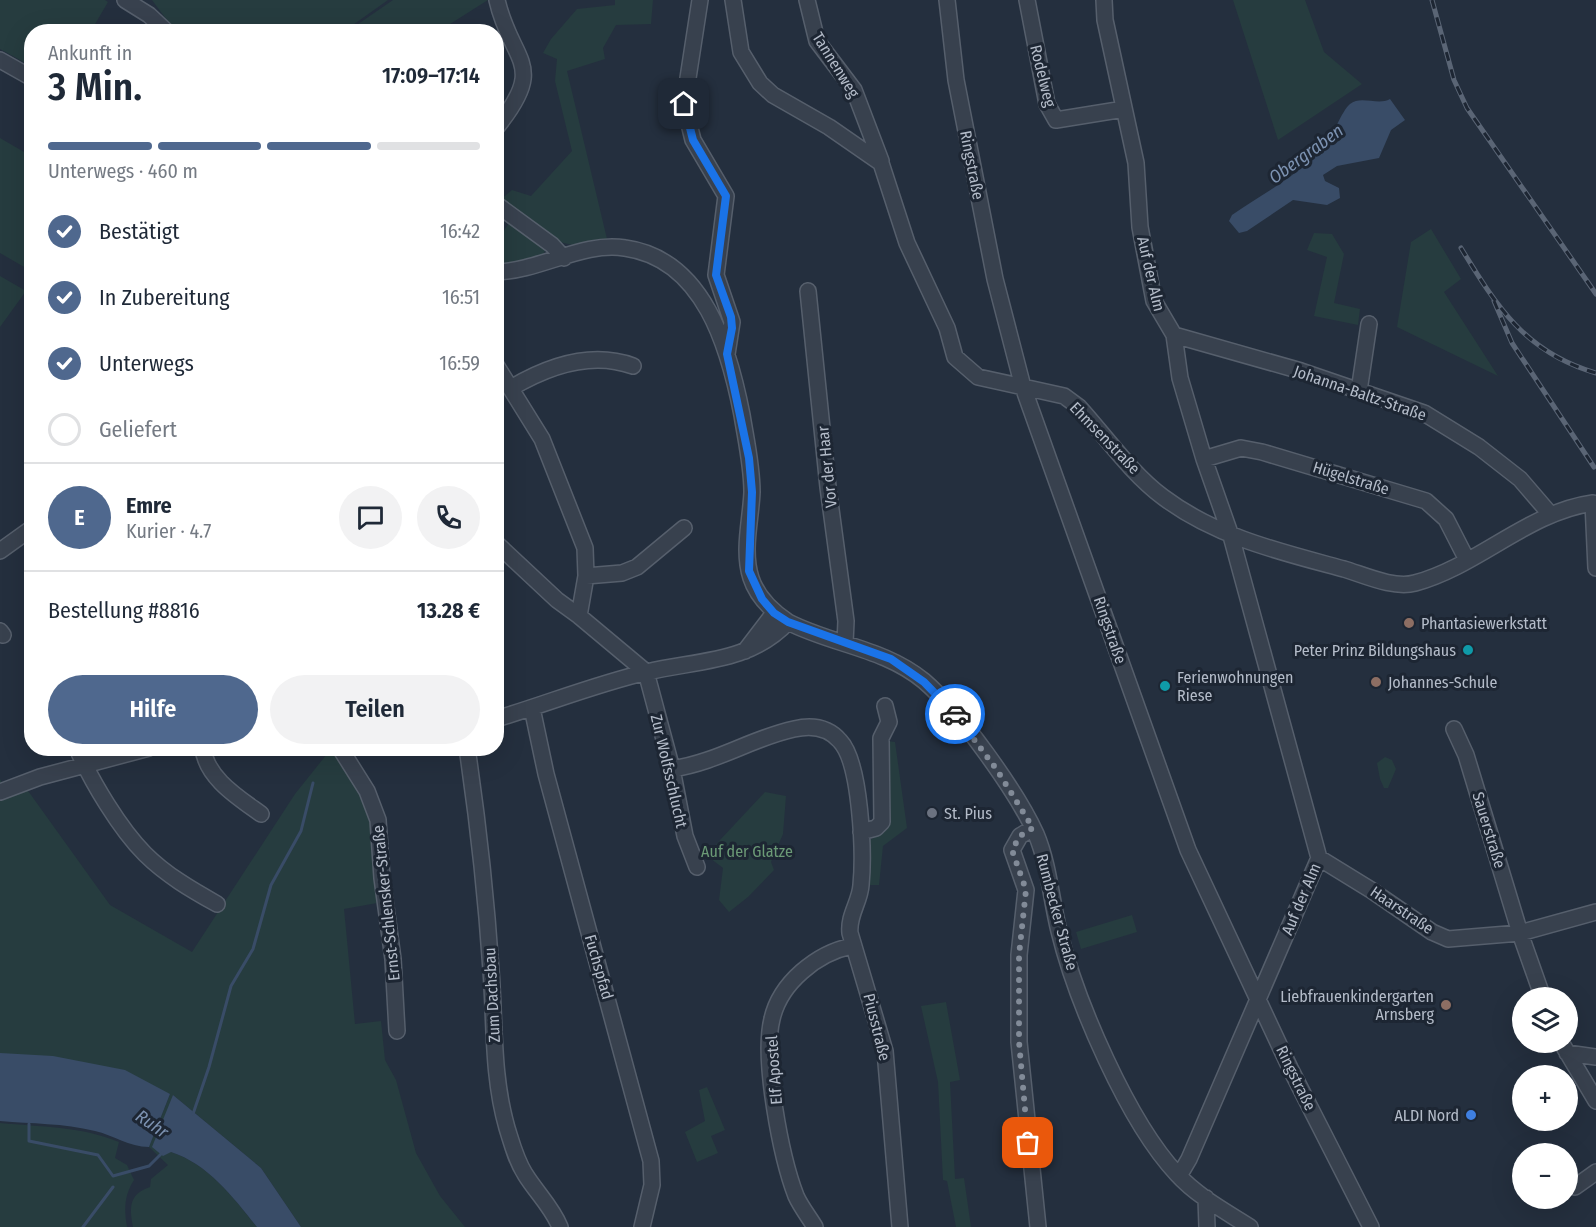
<!DOCTYPE html>
<html lang="de">
<head>
<meta charset="utf-8">
<style>
  :root { --surface:#fff; --page:#f2f2f3; --text:#1f2937; --muted:#747a83; --line:#e0e1e3; --accent:#4f688e }
  body { margin:0; font-family:"Fira Sans Condensed",sans-serif; background:var(--page); color:var(--text); height:100vh; display:flex; flex-direction:column; font-size:22px; white-space:nowrap }
  * { box-sizing:border-box; margin:0 }
  p { font-size:20px; color:var(--muted) }
  .icon { flex:none; width:33px; height:33px; fill:none; stroke:currentColor; stroke-width:2; stroke-linecap:round; stroke-linejoin:round }
  .map { position:relative; flex:1; overflow:hidden }
  .sheet { position:absolute; left:24px; top:24px; width:480px; height:732px; display:flex; flex-direction:column; background:var(--surface); border-radius:24px; box-shadow:0 6px 24px #0002 }
  .sheet>* { flex:none }
  .buttons { position:absolute; left:1512px; top:987px; display:grid; gap:12px }
  .buttons a { display:grid; place-items:center; width:66px; height:66px; border-radius:50%; background:var(--surface); box-shadow:0 6px 24px #0002; font-size:30px }
  .pin { position:absolute; display:grid; place-items:center; width:51px; height:51px; color:#fff; margin:-26px; border-radius:12px; box-shadow:0 3px 9px #0006 }
  .courier { position:absolute; display:grid; place-items:center; width:60px; height:60px; margin:-30px; border:4px solid #1a73e8; border-radius:50%; background:#fff; color:#222; box-shadow:0 2px 8px #0007 }
  .headline em { font-style:normal; font-weight:600 }
  .headline div { display:flex; flex-direction:column-reverse }
  .headline { display:flex; align-items:center; justify-content:space-between; height:102px; padding:0 24px }
  h1 { font-size:39px; font-weight:600; line-height:45px }
  .bar { display:grid; grid-template-columns:repeat(4,1fr); gap:9px 6px; align-content:center; height:72px; padding:0 24px }
  .bar i { height:8px; border-radius:4px; background:var(--line) }
  .bar .on { background:var(--accent) }
  .bar p { grid-column:span 4 }
  .line { display:flex; align-items:center; gap:15px; padding:0 24px; border-top:2px solid var(--line) }
  .line div { flex:1 }
  .round { display:grid; place-items:center; flex:none; width:63px; height:63px; border-radius:32px; background:var(--page) }
  ol { padding:0 24px; list-style:none }
  li { display:flex; align-items:center; gap:18px; height:66px }
  li p { margin-inline-start:auto }
  li .icon { padding:6px; border-radius:50%; background:var(--accent); color:#fff; stroke-width:4 }
  li:last-child { color:var(--muted) }
  li i { width:33px; height:33px; border:3px solid var(--line); border-radius:50% }
  .button { display:flex; gap:12px; margin-top:auto; padding:12px 24px }
  .button a { flex:1; height:69px; border-radius:36px; background:var(--accent); color:#fff; font-size:24px; font-weight:600; line-height:69px; text-align:center }
  .button a+a { background:var(--page); color:var(--text) }
  .map>svg:first-child { display:block }
</style>
</head>
<body>
<div class="map">
<svg width="1596" height="1227" viewBox="0 0 1596 1227">
  <rect width="100%" height="100%" fill="#242f3e"/>
  <path fill="#263c3f" d="M0 0H105L108 2 91 31 32 32 31 66 0 49Z
    M152 0H388L343 32 175 31Z
    M393 0H488L439 31H348Z
    M615 0H653L651 24 616 25 603 48 605 59 567 71 607 239 577 246 551 240 542 256 517 263 497 265 496 242 516 213 500 200 512 190 531 196 572 151 555 81 557 59 543 53 551 39 577 9 615 5Z
    M1233 0H1305L1324 52 1362 84 1278 140Z
    M0 138 31 156V271L0 253Z
    M1431 229 1461 279 1444 292 1498 376 1397 327 1411 242Z
    M1314 233 1332 234 1344 254 1334 303 1360 309 1358 325 1314 316 1327 257 1307 250Z
    M0 276 26 291 0 327Z
    M887 741 895 742 907 828 883 846 879 885H869L870 840 884 831 889 820Z
    M331 749 362 795 371 819 377 903 344 909 355 1024 381 1021 385 1060 396 1080 416 1153 440 1196 465 1227H301L261 1168 173 1095 171 1152C208 1164 233 1197 257 1227H133C129 1207 129 1194 150 1187L151 1179 168 1165 149 1147 170 1094 0 1053V779L8 793 26 788 110 905 192 952 295 794Z
    M1385 757 1392 760 1396 769 1388 788H1384L1380 779 1377 763Z
    M765 792 786 796 783 834 771 862 774 870 748 897 729 912 719 900 723 868 706 855Z
    M1132 915 1137 932 1081 949 1076 932Z
    M946 1002 960 1080 950 1082 955 1179 964 1178 971 1227H956L947 1181 943 1180 938 1082 921 1006Z
    M707 1087 725 1130 711 1136 718 1153 697 1162 685 1132 705 1121 699 1090Z
    M0 1123C41 1127 80 1126 119 1142L115 1158 127 1165 134 1180C124 1196 124 1209 127 1227H0Z"/>
  <path fill="#394c67" d="M1390 99 1405 120 1391 130 1379 158 1337 166 1323 175 1325 181 1339 188 1340 198 1327 205 1293 200 1247 231 1239 233 1229 221 1232 215C1261 195 1297 176 1321 150 1332 139 1342 110 1350 104 1361 95 1378 106 1390 99Z
    M0 1053 53 1056 125 1070 170 1094 149 1147C129 1147 113 1135 95 1131 63 1123 32 1124 0 1121Z
    M173 1095 261 1168 301 1227H257C233 1197 208 1164 171 1152L163 1156 152 1147Z"/>
  <g fill="none" stroke-linecap="round" stroke-linejoin="round">
    <path stroke="#394c67" stroke-width="3" d="M193 1114 209 1067 231 986 253 949 271 885 301 831 313 783
      M29 1124V1141L98 1155 113 1176 149 1166 162 1153
      M83 1227 113 1187"/>
    <g stroke="#565f6c" stroke-width="18">
      <path id="minor" d="M125 0 149 15 167 32
        M700 0 684 104 693 140 726 196 716 275 732 322 727 354
        M733 0 741 52 760 83 773 95 829 127 881 163 907 243 947 328 955 357 978 377 1064 396 1079 407C1106 437 1131 473 1163 497 1216 537 1281 552 1344 569 1364 575 1394 589 1415 583 1478 566 1528 512 1593 503
        M807 0 817 41 854 90 881 161
        M947 0 956 80 995 279 1023 387 1188 850 1290 1068 1371 1227
        M1027 0 1047 104 1056 120 1124 109
        M1104 0 1105 20 1136 163 1140 227 1154 301 1174 335 1180 378 1204 459 1231 536 1319 858 1189 1159 1179 1176
        M0 60 32 78
        M496 128C549 63 511 63 497 0
        M496 204 552 245 564 258
        M496 272C540 271 583 241 625 248 704 259 729 348 742 415 746 440 752 466 752 492 751 519 742 551 751 578 757 597 772 611 788 622 833 645 884 648 924 681 959 711 1017 792 1036 834 1049 865 1051 899 1059 931 1076 1001 1128 1122 1177 1174 1197 1196 1225 1211 1250 1227
        M808 291 828 487 846 621 845 643
        M1174 335 1301 371 1424 413 1479 447 1520 479 1551 515
        M496 365 542 439 585 548 586 576 579 616 646 672
        M511 388C548 366 592 351 633 366
        M1359 391 1369 324
        M1204 459 1241 448 1262 452 1426 501 1446 519 1467 560
        M1593 503 1596 568
        M496 543 557 600 579 616
        M0 551 32 528
        M586 576 622 573 637 567 684 528
        M0 631 3 635
        M745 651 774 613
        M646 672 672 769 685 836 697 867
        M532 708 546 774 651 1161 652 1185 642 1227
        M496 719C546 704 596 684 647 672 698 660 749 663 788 622
        M1454 729 1466 755 1520 933 1543 998
        M77 748C91 781 120 829 145 854 166 875 192 890 217 904
        M203 748C206 778 239 798 261 814
        M340 748 367 791 378 820 382 878 393 959 397 1031
        M467 748C478 822 486 895 491 970 495 1023 492 1076 507 1128 512 1144 516 1160 525 1174 536 1192 552 1207 560 1227
        M672 769C718 762 752 738 794 729 811 725 828 727 840 741 861 763 864 854 861 885 860 902 848 915 850 933L885 1051 900 1227
        M0 792 40 777 149 748
        M1033 828 1020 836 1012 850 1026 890 1019 955V1042L1038 1227
        M861 832 876 828 882 822 881 738 889 722 885 706
        M1319 858 1371 890 1432 932 1448 939 1520 933 1596 912
        M1561 1042 1596 1101
        M1567 1053 1596 1057
        M1575 1187 1596 1172
        M1206 1198 1207 1227
        M815 1227C809 1217 801 1207 796 1196 781 1157 762 1059 772 1019 780 983 817 953 852 946"/>
    </g>
    <use href="#minor" stroke="#38414e" stroke-width="15"/>
    <g stroke="#5a6575" stroke-width="5">
      <path id="rail" d="M1432 0 1454 80 1467 108 1596 294
        M1461 248C1497 307 1526 353 1596 373
        M1494 301 1512 343 1594 467"/>
    </g>
    <use href="#rail" stroke="#1d2633" stroke-width="3" stroke-dasharray="9" stroke-linecap="butt"/>
  </g>
  <g fill="none" stroke-linecap="round" stroke-linejoin="round">
    <path stroke="#828b98" stroke-width="6" stroke-dasharray="0 10.8" d="M955 714 997 770 1033 828 1020 836 1012 850 1026 890 1019 955V1042L1028 1143"/>
    <path stroke="#1a73e8" stroke-width="8" d="M684 104 693 140 726 196 716 275 731 317 732 328 727 354 749 458 752 492 749 571 762 599 774 613 788 622 891 659 924 682 955 714"/>
  </g>
  <g fill="#8d6e63" stroke="#1d2633" stroke-width="2">
    <circle cx="1409" cy="623" r="6"/>
    <circle cx="1376" cy="682" r="6"/>
    <circle cx="1446" cy="1005" r="6"/>
  </g>
  <g fill="#0f9aa8" stroke="#1d2633" stroke-width="2">
    <circle cx="1468" cy="650" r="6"/>
    <circle cx="1165" cy="686" r="6"/>
  </g>
  <circle fill="#6b7280" stroke="#1d2633" stroke-width="2" cx="932" cy="813" r="6"/>
  <circle fill="#3f7fe0" stroke="#1d2633" stroke-width="2" cx="1471" cy="1115" r="6"/>
  <g text-anchor="middle" dominant-baseline="central" stroke-width="6" stroke-linejoin="round" paint-order="stroke">
    <g font-size="16" fill="#b4bcc9" stroke="#1d2633">
      <text transform="translate(836 65) rotate(58)">Tannenweg</text>
      <text transform="translate(1043 76) rotate(76)">Rodelweg</text>
      <text transform="translate(972 165) rotate(79)">Ringstraße</text>
      <text transform="translate(1151 274) rotate(77)">Auf der Alm</text>
      <text transform="translate(1360 393) rotate(19)">Johanna-Baltz-Straße</text>
      <text transform="translate(1105 438) rotate(46)">Ehmsenstraße</text>
      <text transform="translate(827 467) rotate(-96)">Vor der Haar</text>
      <text transform="translate(1351 478) rotate(17)">Hügelstraße</text>
      <text transform="translate(1110 630) rotate(71)">Ringstraße</text>
      <text transform="translate(669 771) rotate(77)">Zur Wolfsschlucht</text>
      <text transform="translate(1489 830) rotate(73)">Sauerstraße</text>
      <text transform="translate(1301 899) rotate(-67)">Auf der Alm</text>
      <text transform="translate(386 903) rotate(-96)">Ernst-Schlensker-Straße</text>
      <text transform="translate(1402 910) rotate(34)">Haarstraße</text>
      <text transform="translate(1057 912) rotate(75)">Rumbecker Straße</text>
      <text transform="translate(599 967) rotate(74)">Fuchspfad</text>
      <text transform="translate(492 995) rotate(-93)">Zum Dachsbau</text>
      <text transform="translate(877 1027) rotate(76)">Piusstraße</text>
      <text transform="translate(774 1070) rotate(-94)">Elf Apostel</text>
      <text transform="translate(1296 1078) rotate(64)">Ringstraße</text>
    </g>
    <g font-size="16" fill="#b4bcc9" stroke="#1d2633" text-anchor="start">
      <text x="1421" y="623">Phantasiewerkstatt</text>
      <text x="1456" y="650" text-anchor="end">Peter Prinz Bildungshaus</text>
      <text x="1177" y="677">Ferienwohnungen<tspan x="1177" dy="18">Riese</tspan></text>
      <text x="1388" y="682">Johannes-Schule</text>
      <text x="944" y="813">St. Pius</text>
      <text x="1434" y="996" text-anchor="end">Liebfrauenkindergarten<tspan x="1434" dy="18">Arnsberg</tspan></text>
      <text x="1459" y="1115" text-anchor="end">ALDI Nord</text>
    </g>
    <g font-size="16" fill="#6b9a76" stroke="#1d2633">
      <text x="747" y="851">Auf der Glatze</text>
    </g>
    <g font-size="18" font-style="italic" fill="#7c92b1" stroke="#1d2633">
      <text transform="translate(1306 154) rotate(-36)">Obergraben</text>
      <text transform="translate(152 1124) rotate(35)">Ruhr</text>
    </g>
  </g>
</svg>
<div class="buttons">
<a><svg class="icon" aria-label="layers" viewBox="0 0 24 24"><path d="M12 4l9 5-9 5-9-5zM3 14l9 5 9-5"/></svg></a>
<a>+</a>
<a>−</a>
</div>
<div class="pin" style="left:1028px;top:1143px;background:#ea580c"><svg class="icon" aria-label="bag" viewBox="0 0 24 24"><path d="M5 8h14l-1 12H6zM9 8a3 3 0 0 1 6 0"/></svg></div>
<div class="pin" style="left:684px;top:104px;background:#1f2937"><svg class="icon" aria-label="home" viewBox="0 0 24 24"><path d="M3 11l9-7 9 7M6 9v11h12V9"/></svg></div>
<div class="courier" style="left:955px;top:714px"><svg class="icon" aria-label="car" viewBox="0 0 24 24"><path d="M5 17H2v-5l4-1 3-4h7l3 4 3 1v5h-3M9 17h6M6 11h13"/><circle cx="7" cy="17" r="2"/><circle cx="17" cy="17" r="2"/></svg></div>
<section class="sheet">
<div class="headline"><div><h1>3 Min.</h1><p>Ankunft in</p></div><em>17:09–17:14</em></div>
<div class="bar"><i class="on"></i><i class="on"></i><i class="on"></i><i></i><p>Unterwegs · 460 m</p></div>
<ol>
<li><svg class="icon" aria-label="check" viewBox="0 0 24 24"><path d="M5 12l5 5 9-10"/></svg>Bestätigt<p>16:42</p></li>
<li><svg class="icon" aria-label="check" viewBox="0 0 24 24"><path d="M5 12l5 5 9-10"/></svg>In Zubereitung<p>16:51</p></li>
<li><svg class="icon" aria-label="check" viewBox="0 0 24 24"><path d="M5 12l5 5 9-10"/></svg>Unterwegs<p>16:59</p></li>
<li><i></i>Geliefert</li>
</ol>
<div class="line" style="height:108px"><b class="round" style="background:var(--accent);color:#fff">E</b><div><b>Emre</b><p>Kurier · 4.7</p></div><a class="round"><svg class="icon" aria-label="chat" viewBox="0 0 24 24"><path d="M4 5h16v11H9l-5 4z"/></svg></a><a class="round"><svg class="icon" aria-label="phone" viewBox="0 0 24 24"><path d="M5 4h4l2 5-3 2q2 4 5 5l2-3 5 2v4C11 20 4 13 5 4z"/></svg></a></div>
<div class="line" style="height:78px"><div>Bestellung #8816</div><b>13.28 €</b></div>
<div class="button"><a>Hilfe</a><a>Teilen</a></div>
</section>
</div>
</body>
</html>
